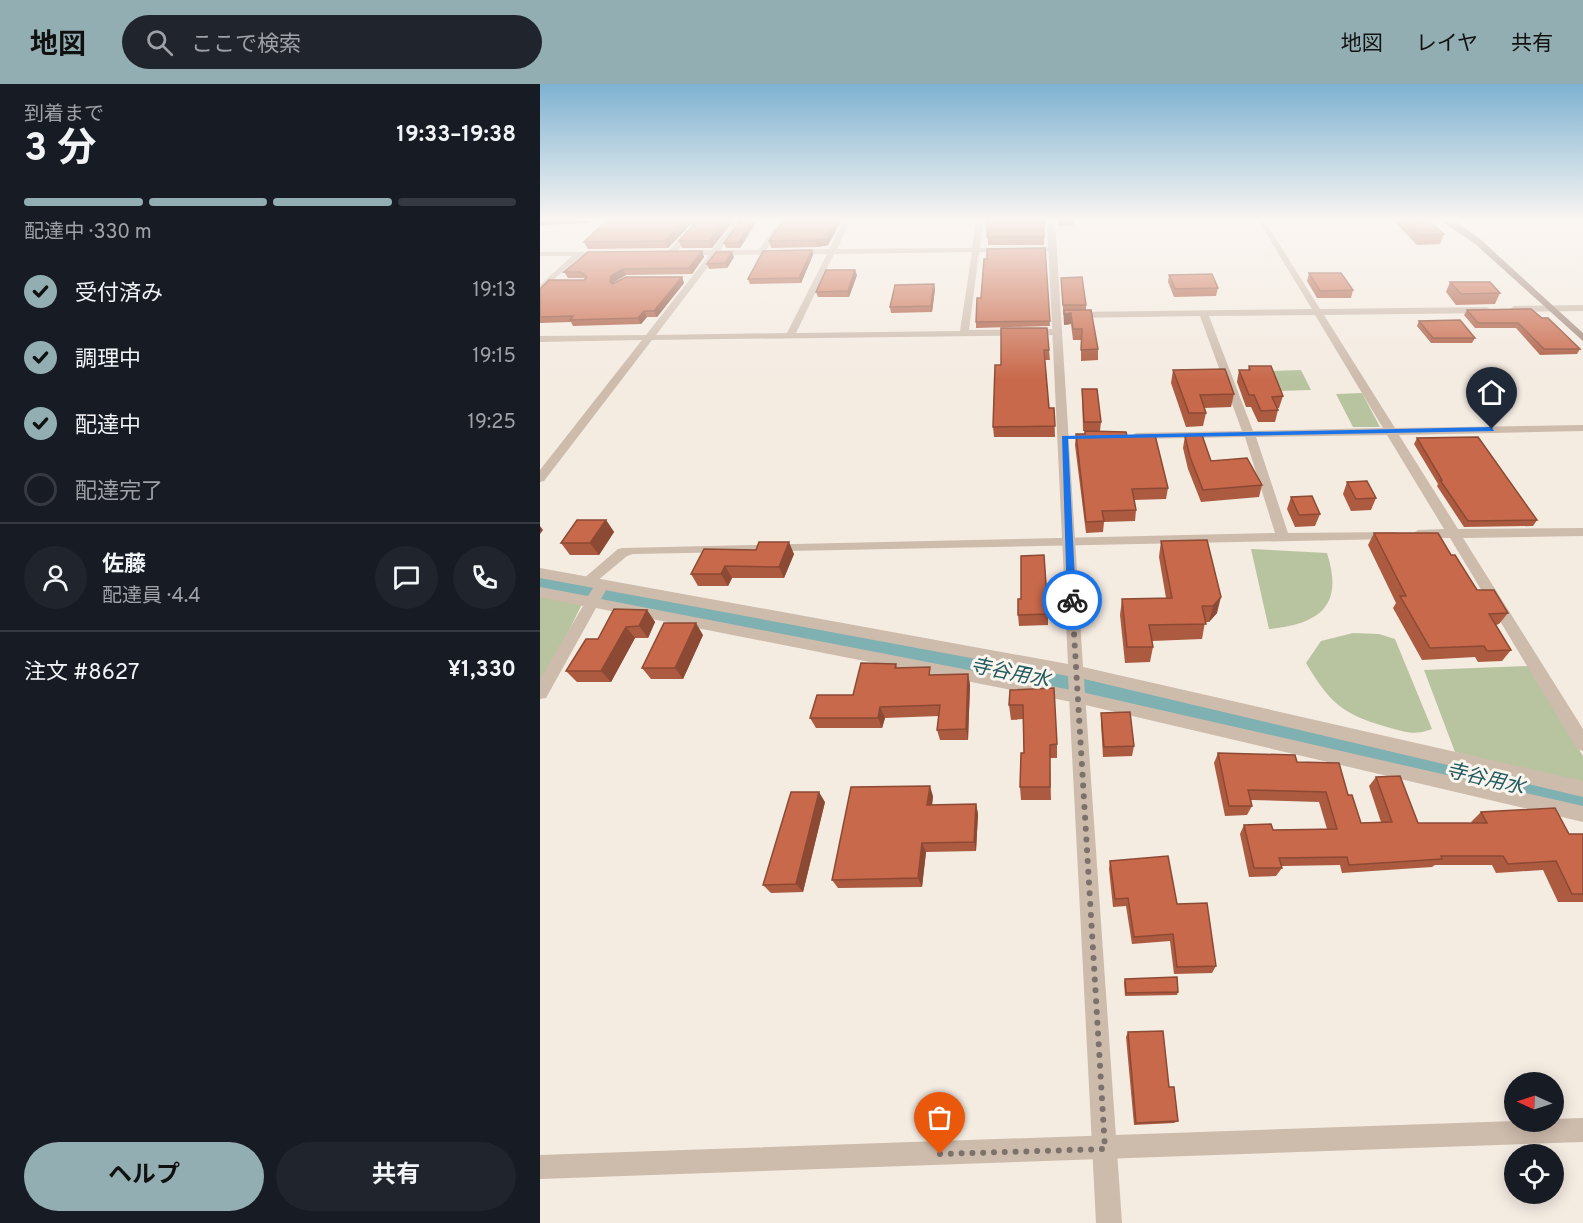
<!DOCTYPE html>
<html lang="ja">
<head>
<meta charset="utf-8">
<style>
  :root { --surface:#171b24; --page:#20242c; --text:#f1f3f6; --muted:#9ea1a6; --line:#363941; --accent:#92aeb2 }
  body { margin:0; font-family:Overpass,"Noto Sans JP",sans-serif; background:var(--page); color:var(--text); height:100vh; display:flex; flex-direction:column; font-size:22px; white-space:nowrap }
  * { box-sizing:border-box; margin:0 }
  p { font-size:20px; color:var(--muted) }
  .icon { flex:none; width:33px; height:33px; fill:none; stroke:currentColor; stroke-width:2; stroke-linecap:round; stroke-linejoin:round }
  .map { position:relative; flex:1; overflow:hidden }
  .drawer { display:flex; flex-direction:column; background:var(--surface); width:540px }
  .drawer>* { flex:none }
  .needle { width:39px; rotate:273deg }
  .buttons { position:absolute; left:964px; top:988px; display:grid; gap:12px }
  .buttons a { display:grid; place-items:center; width:60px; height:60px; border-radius:50%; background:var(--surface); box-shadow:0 3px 15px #0003; font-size:30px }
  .pin { position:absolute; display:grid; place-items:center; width:51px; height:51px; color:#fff; margin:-62px -26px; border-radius:50% 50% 50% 0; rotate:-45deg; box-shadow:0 0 6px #0007 }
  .pin .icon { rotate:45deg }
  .courier { position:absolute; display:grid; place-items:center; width:60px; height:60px; margin:-30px; border:4px solid #1a73e8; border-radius:50%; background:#fff; color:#222; box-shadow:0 2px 8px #0007 }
  .overview em { font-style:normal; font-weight:700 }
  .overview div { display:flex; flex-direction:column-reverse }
  .overview { display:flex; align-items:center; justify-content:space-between; height:102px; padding:0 24px }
  h1 { font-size:39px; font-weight:700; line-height:45px }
  .bar { display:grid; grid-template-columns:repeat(4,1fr); gap:9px 6px; align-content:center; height:72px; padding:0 24px }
  .bar i { height:8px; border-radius:4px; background:var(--line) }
  .bar .active { background:var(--accent) }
  .bar p { grid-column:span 4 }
  .line { display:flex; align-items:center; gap:15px; padding:0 24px; border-top:2px solid var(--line) }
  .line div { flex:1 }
  .round { display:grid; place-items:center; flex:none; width:63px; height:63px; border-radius:32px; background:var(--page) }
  ol { padding:0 24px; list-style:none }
  li { display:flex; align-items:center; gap:18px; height:66px }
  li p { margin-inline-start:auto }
  li .icon { padding:6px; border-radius:50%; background:var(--accent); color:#111; stroke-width:4 }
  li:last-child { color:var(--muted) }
  li i { width:33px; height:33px; border:3px solid var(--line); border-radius:50% }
  .action { display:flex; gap:12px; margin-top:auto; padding:12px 24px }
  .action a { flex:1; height:69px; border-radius:36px; background:var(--accent); color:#111; font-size:24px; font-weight:700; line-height:69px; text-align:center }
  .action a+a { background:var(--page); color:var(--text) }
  header { display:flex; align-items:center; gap:36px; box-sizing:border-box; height:84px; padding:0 30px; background:var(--accent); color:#111 }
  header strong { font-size:28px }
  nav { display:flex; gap:33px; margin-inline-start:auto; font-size:21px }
  .search { width:420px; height:54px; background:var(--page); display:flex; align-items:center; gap:15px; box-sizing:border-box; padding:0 21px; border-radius:33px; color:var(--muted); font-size:22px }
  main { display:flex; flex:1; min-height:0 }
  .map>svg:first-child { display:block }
</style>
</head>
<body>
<header>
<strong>地図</strong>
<div class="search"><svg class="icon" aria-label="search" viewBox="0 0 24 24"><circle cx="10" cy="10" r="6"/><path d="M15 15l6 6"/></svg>ここで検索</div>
<nav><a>地図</a><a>レイヤ</a><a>共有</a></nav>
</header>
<main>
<section class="drawer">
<div class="overview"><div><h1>3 分</h1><p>到着まで</p></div><em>19:33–19:38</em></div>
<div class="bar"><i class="active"></i><i class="active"></i><i class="active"></i><i></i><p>配達中 · 330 m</p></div>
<ol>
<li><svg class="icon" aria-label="check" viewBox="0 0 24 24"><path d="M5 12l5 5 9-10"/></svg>受付済み<p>19:13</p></li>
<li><svg class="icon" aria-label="check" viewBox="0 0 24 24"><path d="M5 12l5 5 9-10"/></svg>調理中<p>19:15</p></li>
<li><svg class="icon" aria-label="check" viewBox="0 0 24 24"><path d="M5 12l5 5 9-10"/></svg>配達中<p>19:25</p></li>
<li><i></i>配達完了</li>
</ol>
<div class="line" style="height:108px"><a class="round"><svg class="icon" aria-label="person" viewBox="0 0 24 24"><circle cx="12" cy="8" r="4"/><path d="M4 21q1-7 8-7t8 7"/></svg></a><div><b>佐藤</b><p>配達員 · 4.4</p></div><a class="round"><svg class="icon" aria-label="chat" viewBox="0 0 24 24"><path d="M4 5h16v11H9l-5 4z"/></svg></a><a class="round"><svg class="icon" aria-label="phone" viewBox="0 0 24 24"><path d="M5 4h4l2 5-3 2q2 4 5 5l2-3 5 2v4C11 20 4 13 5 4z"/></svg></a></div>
<div class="line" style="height:78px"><div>注文 #8627</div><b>¥1,330</b></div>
<div class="action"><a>ヘルプ</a><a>共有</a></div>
</section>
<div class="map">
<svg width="1043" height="1139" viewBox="0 0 1043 1139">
  <rect width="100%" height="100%" fill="#f4ebe1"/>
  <path fill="#b8c4a0" d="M761 286 771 306 738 307 729 287Z
    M822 309 840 343H813L796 310Z
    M711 465 787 469C804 522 780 540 729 545Z
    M0 489 535 587 1043 705V724L44 516 0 605Z
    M813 549 839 550 855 555 892 645C873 652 866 648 847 643 802 630 790 619 766 579L781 557Z
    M988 582 1043 672V699L915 668 884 586Z"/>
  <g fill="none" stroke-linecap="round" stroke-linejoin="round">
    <path fill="#7fb0b2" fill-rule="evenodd" d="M0 487 559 594 1043 700V736L559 622 0 509Z"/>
    <path fill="#cdbbac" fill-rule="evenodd" d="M157 136H164L134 171H128V167Z
      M196 136H229L225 138H202L180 166H219L240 136H247L226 166 289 165 304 136H311L297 165 432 164 436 136H443L440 164 513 163 517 165 513 167 439 168 429 246 518 245 523 248 518 251 112 256 4 397 0 398V386L102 256 0 258V252L106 251 169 171H144L140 169 141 167 172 166ZM432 168 420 247 256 249 294 170ZM287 170 247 249 116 251 177 171Z
      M718 136H724L780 225 947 223 951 226 947 229 784 231 855 344 1043 341V347L859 351 918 445 1043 444V452L923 454 1043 645V667L1037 665 910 454H878L872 450 878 446 904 445 847 351 716 353 748 449 856 448 857 451 851 455 93 470 87 472 57 497 67 498 69 501 61 515 537 607 1043 722V738L537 619 56 524 6 614 0 615V595L43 522 0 513V503L48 512 57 498 48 503 41 498 43 495 78 465 83 464 735 449 705 353 596 355 590 352 596 349 702 347 660 232 533 234 529 231 533 228 772 225ZM775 231 843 344 713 347 669 232Z
      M0 168H66L70 170 66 172H41L0 207V201L32 172H0Z
      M1043 221V227L974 228 970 225 974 222Z
      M1043 1034V1058L0 1095V1071L975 1037 1014 1038V1035Z"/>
    <path fill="#cdbbac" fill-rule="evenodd" d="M507 136H515L543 583 1043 697V713L544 595 582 1139H556L528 592 0 494V484L528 580Z"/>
    <path fill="#a18a7d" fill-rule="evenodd" d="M899 136H908L918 139 940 155 1043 249V257L934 159Z"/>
  </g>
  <path fill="#ac5a40" d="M0 136H53L49 139 0 141Z
    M155 136 128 164 48 165 44 158Z
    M194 136 172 164H142L139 157Z
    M213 136 215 140 200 164H186L184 159Z
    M244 136 288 161 277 163 231 164 229 157Z
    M445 136H506L504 145V161H448V146H446Z
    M517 136H534V141L518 142Z
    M853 136H888L904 150 900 160 877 161Z
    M505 164 510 242 436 244V238L441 214Z
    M272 166 273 171 261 199 210 200 208 195Z
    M162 167 164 173 152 190 86 191 74 198V199L142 193 144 199 117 233H107L101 240 33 242 31 238 0 239V205L44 196 45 195 44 194H28L24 188Z
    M194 173 187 184 169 185 167 180Z
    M769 189 813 206 811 214H777L767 197Z
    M317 191 309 213H278L276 208Z
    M629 191 678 204 676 212 634 213 628 198Z
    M521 194 546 221V226L558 265V276L541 277V256H533L531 240 524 241Z
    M910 198 960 209 955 220 916 221 906 208Z
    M395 205 392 228 351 229 350 223Z
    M927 226 1002 234 1040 265 1037 270 1000 271 976 244H935L924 231Z
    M879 237 935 254 932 259H891L877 242Z
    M461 244 509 266 510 276H505L509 324H514L515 353H454L453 343 461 281Z
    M709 282 743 312 739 324H737L738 326 735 338H718L711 323H706L697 298 699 286H708Z
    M633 286 694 310 691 323 664 324 666 329 663 342 646 343 631 299Z
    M542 305 561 338 560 347 587 352 628 404 626 415 594 416 596 426 595 437 564 438 563 448 546 449 535 361 536 350H545V347H543Z
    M645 352 671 377 722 401 719 413 661 418 648 385 643 364Z
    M877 354 997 436 993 442 924 443 897 402 898 400 874 360Z
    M807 398 836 414 831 426 811 427 803 410Z
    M751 413 780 430 775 442 755 443 747 425Z
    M66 436 74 448 59 471H30L21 459Z
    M834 449 911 471 937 506 968 529 959 540 956 541 971 566 962 577 938 578 935 573 882 576 853 524 856 519 828 461Z
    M667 456 677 529 669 538H665L662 555 612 557 613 563 610 578 585 579 580 531 582 515 626 514 619 473 621 457Z
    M216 466 254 470 244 494H192L188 502H158L151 490Z
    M107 526 115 538 108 554H95L71 598H37L26 587 58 555Z
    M508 530V541L479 542 478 531Z
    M163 551 143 595H111L102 584Z
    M356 580 357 584 392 591 428 590 430 601 428 656H400L397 646 399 632 345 634 342 644H276L270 634 313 611Z
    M470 606 517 660V674H510L511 716H481L480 703 484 669 483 635 471 636 469 621Z
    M561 629 594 662 592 672 563 673 561 640Z
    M678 669 757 678 808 711 821 739 841 738 829 702 836 693 878 739H932L931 738 941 728 1029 750H1043V818H1018L1003 786 956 789 952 781H895L892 783 802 789 800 781 742 782V784L736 792 709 793 700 750 704 741 733 746 787 745 779 718 711 716 712 722 707 731 685 732 674 679Z
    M393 712 392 721 436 720 438 730 436 767 386 768 382 803 298 804 292 796Z
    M285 718 263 808 231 809 223 801Z
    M570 777 637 820 676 882 672 889 634 890 630 857 592 860 586 822 573 823 569 785Z
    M585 895 638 908 637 911 585 912 584 898Z
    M588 948 629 1003 638 1037 634 1039 594 1041 586 953Z"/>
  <path fill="#8c4a34" d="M146 136H155L128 164 125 157Z
    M186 136H194L172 164 169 157Z
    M213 136 215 140 200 164 198 159Z
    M297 136H302L288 161 277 163 275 156Z
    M504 136H506L503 146V138Z
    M272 166 273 171 261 199 259 194Z
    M162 167 164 173 152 190 149 184Z
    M192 168 194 173 187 184 185 179Z
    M83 185 86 191 74 198 73 204 70 198 71 192Z
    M315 186 317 191 309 213 308 207Z
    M142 193 144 199 117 233 114 227Z
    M394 200 395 205 392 228 391 222Z
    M104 227 107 233 101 240 98 234Z
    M531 229V240L524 241V230Z
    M66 436 74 448 59 471 50 459Z
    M0 442 3 446 0 450Z
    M249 458 254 470 244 494 239 483Z
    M185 482 192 494 188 502 181 490Z
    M681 513 677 529 669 538 673 522Z
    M107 526 115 538 108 554 99 542Z
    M156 539 163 551 143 595 135 584Z
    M86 543 95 554 71 598 61 587Z
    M428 590 430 601 428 656 426 645Z
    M340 623 345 634 342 644 338 634Z
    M390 702 393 712 391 730 387 721Z
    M279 708 285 718 263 808 256 800Z
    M436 720 438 730 436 767 434 758Z
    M382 759 386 768 382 803 378 794Z"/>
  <path fill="#c8694b" stroke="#8c4a34" stroke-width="1.5" d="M67 136H146L125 157 44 158Z
    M158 136H186L169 157H139Z
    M201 136H213L198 159H184Z
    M244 136H297L287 155 275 156 229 157Z
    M445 136H504L503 138 504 153H447L448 138H445Z
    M866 136H888L904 150 880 151Z
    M505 164 510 237 436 238 437 214H441L444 175H447V165Z
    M272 166 259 194 208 195 223 167Z
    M162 167 149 184 83 185 71 192 70 198 72 200 86 193H142L114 227H104L98 234 30 236 33 232 0 233V205L9 196H44L47 193 41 188H24L48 168Z
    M176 168H192L185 179 167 180Z
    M286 186H315L308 207 276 208Z
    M769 189H801L813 206 780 207Z
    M672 190 678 204 635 205 629 191Z
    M542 193 546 221H523L521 194Z
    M910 198H950L960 209 921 210Z
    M394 200 391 222 350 223 355 201Z
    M991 225 1002 234H1008L1040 265H1004L978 239H938L927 226Z
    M524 226H551L558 265 541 266 542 245H533L531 229 524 230Z
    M920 236 935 254H893L879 237Z
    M461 244H507L509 266H504L509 324H514L515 342 453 343 455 281H461Z
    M709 282H731L743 312 732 313 738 326 721 327 714 311H709L699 286H710Z
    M685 285 694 310 660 311 666 329H649L633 286Z
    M542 305H557L561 338H544Z
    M545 347 586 348 587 352 615 351 628 404 592 405 596 426 562 427 564 437 546 438 536 350H545Z
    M662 351 671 377 707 374 722 401 663 406 650 373 645 352Z
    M938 353 997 436 928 437 900 396H902L877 354Z
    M827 397 836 414 816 415 807 398Z
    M772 412 780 430 759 431 751 413Z
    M37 436H66L50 459H21Z
    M834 449H898L911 471H915L937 506H954L968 529 949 530 971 566 947 567 944 562 890 564 860 512H866Z
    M667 456 681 513 673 522H662L666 540 609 541 613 563H587L582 515 632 514 621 457Z
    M219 458H249L239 483 185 482 181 490H151L164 465 216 466Z
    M504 471 508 530 478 531V515H481V472Z
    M74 525 107 526 99 542 86 543 61 587H26L46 555H58Z
    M124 539H156L135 584H102Z
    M321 579 356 580 355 584 390 583 389 591 428 590 426 645 397 646 400 621 340 623 338 634H270L277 611H313Z
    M514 604 517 660 510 661V703H480L481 669H484L483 621H469L470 606Z
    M590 628 594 662 564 663 561 629Z
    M678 669 755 671 757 678 799 679 808 711H812L821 739 852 738 836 693 860 692 878 739H947L941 728 1015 724 1029 750H1043V810H1032L1016 777 968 780 963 772H901L902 775 809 781 807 773 739 774 742 784H714L704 741 731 740 733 746 797 745 786 708 708 706 712 722H689Z
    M390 702 387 721 436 720 434 758 382 759 378 794 292 796 311 703Z
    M251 708H279L256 800 223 801Z
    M628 772 637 820 667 819 676 882 637 883 633 850 594 853 588 814 575 815 570 777Z
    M637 893 638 908 586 909 585 895Z
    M623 947 629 1003H634L638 1037 596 1039 588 948Z"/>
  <linearGradient id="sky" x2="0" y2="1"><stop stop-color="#7eb2d2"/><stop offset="0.46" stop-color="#faf6f2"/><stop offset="1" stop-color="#faf6f2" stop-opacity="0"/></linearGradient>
  <rect width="1043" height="295" fill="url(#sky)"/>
  <path fill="#1a73e8" d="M952 343 954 347 528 355 536 516 532 519 527 516 522 352Z"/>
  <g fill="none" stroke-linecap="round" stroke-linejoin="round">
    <path stroke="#7c716b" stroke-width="6" stroke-dasharray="0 10.8" d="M400 1070 565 1065 532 516"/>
  </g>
  <g text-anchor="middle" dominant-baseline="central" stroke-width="6" stroke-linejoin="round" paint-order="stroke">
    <g font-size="20" font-style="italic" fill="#1f5a5e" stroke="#fbf5ee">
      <text transform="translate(470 590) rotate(11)">寺谷用水</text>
      <text transform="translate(945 696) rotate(13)">寺谷用水</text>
    </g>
  </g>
</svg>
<div class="buttons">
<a><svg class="needle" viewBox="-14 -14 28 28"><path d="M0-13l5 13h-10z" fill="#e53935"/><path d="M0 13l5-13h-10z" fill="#9ea1a6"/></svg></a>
<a><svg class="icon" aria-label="locate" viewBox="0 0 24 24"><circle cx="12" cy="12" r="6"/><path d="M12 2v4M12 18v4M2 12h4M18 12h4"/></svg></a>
</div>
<div class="pin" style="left:400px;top:1070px;background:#ea580c"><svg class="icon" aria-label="bag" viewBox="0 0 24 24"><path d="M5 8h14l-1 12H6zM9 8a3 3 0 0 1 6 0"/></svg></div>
<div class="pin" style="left:952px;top:345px;background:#1f2937"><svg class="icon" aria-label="home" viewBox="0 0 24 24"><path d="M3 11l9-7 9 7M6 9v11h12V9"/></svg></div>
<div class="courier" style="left:532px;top:516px"><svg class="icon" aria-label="bike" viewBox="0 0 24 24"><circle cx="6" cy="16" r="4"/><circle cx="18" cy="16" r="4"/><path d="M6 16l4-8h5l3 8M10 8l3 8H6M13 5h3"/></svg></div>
</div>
</main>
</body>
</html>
